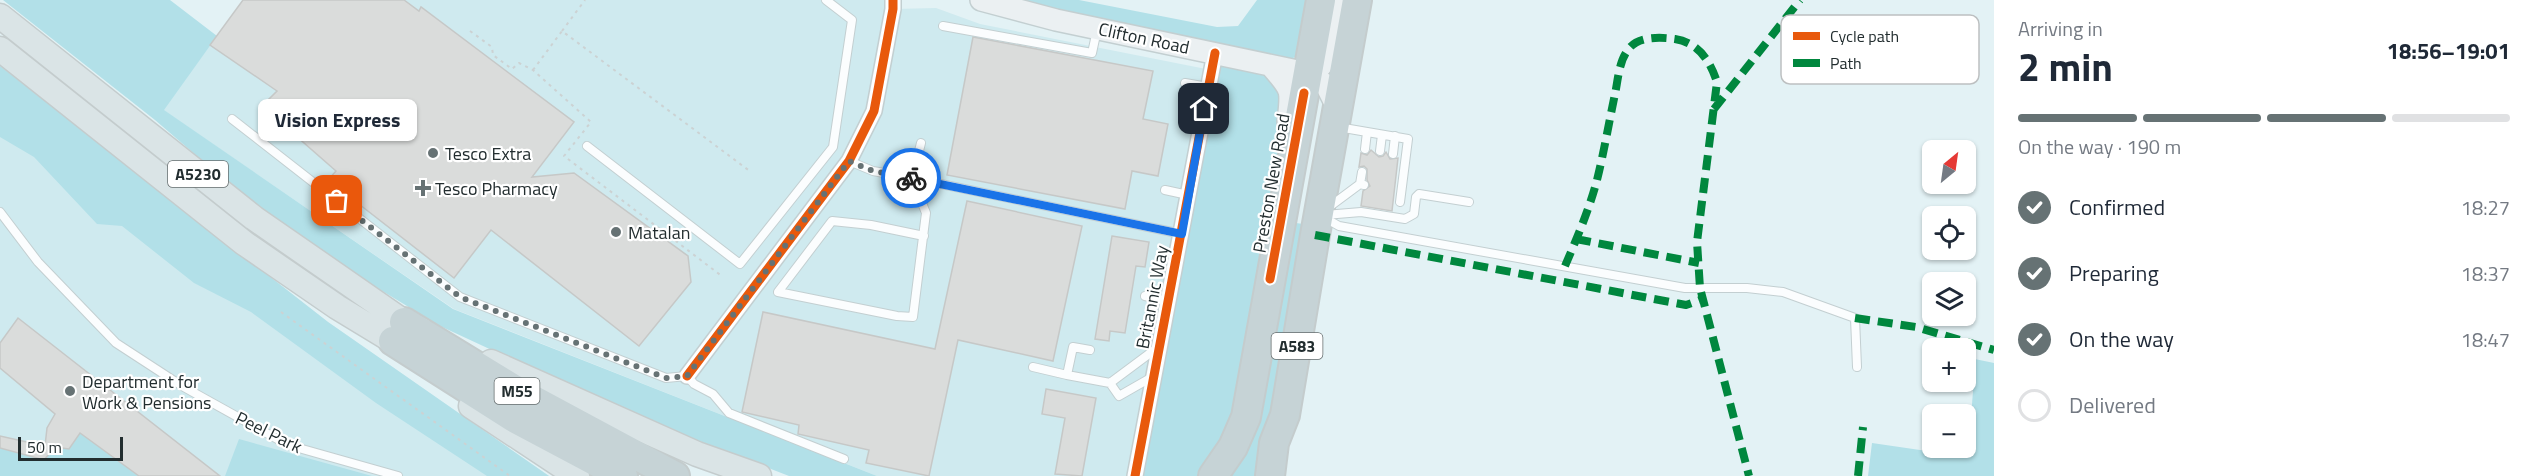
<!DOCTYPE html>
<html lang="en">
<head>
<meta charset="utf-8">
<style>
  :root { --surface:#fff; --page:#f2f2f3; --text:#1f2937; --muted:#747a83; --line:#e0e1e3; --accent:#667274 }
  body { margin:0; font-family:"Titillium Web",sans-serif; background:var(--page); color:var(--text); height:100vh; display:flex; flex-direction:column; font-size:22px; white-space:nowrap }
  * { box-sizing:border-box; margin:0 }
  p { font-size:20px; color:var(--muted) }
  .icon { flex:none; width:33px; height:33px; fill:none; stroke:currentColor; stroke-width:2; stroke-linecap:round; stroke-linejoin:round }
  .map { position:relative; flex:1; overflow:hidden }
  .sheet { display:flex; flex-direction:column; background:var(--surface); width:540px }
  .sheet>* { flex:none }
  .needle { width:39px; rotate:29deg }
  .fabs { position:absolute; left:1922px; top:140px; display:grid; gap:12px }
  .fabs a { display:grid; place-items:center; width:54px; height:54px; border-radius:9px; background:var(--surface); box-shadow:0 2px 4px #0004; font-size:30px }
  .scale { position:absolute; left:18px; bottom:15px; width:105px; box-sizing:border-box; padding-left:6px; border:3px solid #222d2f; border-top:0; font-size:16px; line-height:21px; white-space:nowrap; color:#222d2f; -webkit-text-stroke:4px #fff; paint-order:stroke }
  .pin { position:absolute; display:grid; place-items:center; width:51px; height:51px; color:#fff; margin:-26px; border-radius:12px; box-shadow:0 3px 9px #0006 }
  .courier { position:absolute; display:grid; place-items:center; width:60px; height:60px; margin:-30px; border:4px solid #1a73e8; border-radius:50%; background:#fff; color:#222; box-shadow:0 2px 8px #0007 }
  .bubble { position:absolute; height:42px; border-radius:9px; background:var(--surface); box-shadow:0 2px 4px #0004; font-size:20px; font-weight:700; line-height:42px; text-align:center }
  .overview em { font-style:normal; font-weight:700 }
  .overview div { display:flex; flex-direction:column-reverse }
  .overview { display:flex; align-items:center; justify-content:space-between; height:102px; padding:0 24px }
  h1 { font-size:39px; font-weight:700; line-height:45px }
  .bar { display:grid; grid-template-columns:repeat(4,1fr); gap:9px 6px; align-content:center; height:72px; padding:0 24px }
  .bar i { height:8px; border-radius:4px; background:var(--line) }
  .bar .active { background:var(--accent) }
  .bar p { grid-column:span 4 }
  ol { padding:0 24px; list-style:none }
  li { display:flex; align-items:center; gap:18px; height:66px }
  li p { margin-inline-start:auto }
  li .icon { padding:6px; border-radius:50%; background:var(--accent); color:#fff; stroke-width:4 }
  li:last-child { color:var(--muted) }
  li i { width:33px; height:33px; border:3px solid var(--line); border-radius:50% }
  main { display:flex; flex:1; min-height:0 }
  .map>svg:first-child { display:block }
</style>
</head>
<body>
<main>
<div class="map">
<svg width="1994" height="476" viewBox="0 0 1994 476">
  <rect width="100%" height="100%" fill="#e3f2f5"/>
  <path fill="#cfeaef" d="M243 0H893V9L936 8 980 24 1211 70 1135 476H877L454 309 163 110Z
    M0 66 328 322 549 476H0Z"/>
  <path fill="#b2e0e8" d="M3 0H170L217 36 164 110 453 309 877 476H789L623 411 440 326 336 263 241 194 155 120Z
    M981 0H1079L1217 27 1238 26 1257 0H1321L1299 56 1287 60 1272 69 1288 84 1266 238 1259 345 1213 476H1135L1215 53Z
    M0 66 328 322 549 476H487L376 403 251 312 194 283 122 226 97 224 34 157 0 137Z
    M1296 223 1310 225 1262 476H1226L1274 331Z
    M1965 357 1994 363V476H1868L1872 443 1968 457 1973 391 1965 377Z
    M80 433 139 476H0V448L45 459 55 447 69 449Z
    M239 439 372 476H225Z"/>
  <path fill="#dadcdb" stroke="#c6c8c7" stroke-width="1.5" d="M243 0H404L419 11 421 7 574 122 532 177 574 173 688 256 691 282 639 346 491 230 454 278 328 180 336 171 295 135 299 129 265 103 277 91 210 45Z
    M973 37 1153 71 1143 119 1168 124 1158 176 1132 171 1125 209 947 175Z
    M1371 150 1379 157 1383 156 1386 152 1390 159 1398 158 1392 211 1361 206 1363 191 1370 186 1367 180V169L1364 166 1359 167 1361 153 1367 155Z
    M967 201 1082 226 1053 361 958 340 929 476 866 463 869 450 798 434 799 425 742 412 763 312 935 349Z
    M1112 236 1149 242 1145 267 1136 266 1125 333 1110 331 1109 341 1095 339Z
    M18 318 220 476H139L80 433 69 449 55 447 44 460 0 448V436L45 446 47 428 55 414 0 368V343Z
    M1046 389 1096 398 1082 476 1055 474 1065 418 1042 414Z"/>
  <g fill="none" stroke-linecap="round" stroke-linejoin="round">
    <g stroke="#c3cfd1" stroke-width="10">
      <path id="lane" d="M943 26 1092 53 1097 30
        M1185 83 1208 87
        M232 119 460 297 666 378 687 376 694 384 713 394 729 413 844 459
        M1338 127 1408 139 1400 202
        M921 143 912 178 1182 234
        M587 146 740 264 833 147 852 20 826 0
        M1365 149 1367 132
        M1380 151 1382 135
        M1393 154 1395 136
        M849 161 873 171 912 178 926 213 913 317 897 316 778 292 832 221 871 225 924 236
        M1360 184 1362 172
        M1165 190 1188 195
        M1329 207 1360 184 1364 185
        M0 212 38 262 116 343 182 386 288 445 398 476
        M1325 215 1361 212 1405 219 1414 214 1416 197 1419 194 1469 202
        M1323 217 1339 226 1685 288H1747L1783 292 1855 318 1857 367
        M1145 296 1167 301
        M1090 350 1073 347 1067 375 1110 383 1119 396 1154 376
        M1033 367 1067 375
        M1110 383 1157 348"/>
    </g>
    <g stroke="#c3cfd1" stroke-width="18">
      <path id="street" d="M687 376 849 161 874 111 893 9V0
        M1135 476 1215 53"/>
    </g>
    <g stroke="#c3cfd1" stroke-width="24">
      <path id="secondary" d="M981 0 1056 20 1307 73 1326 85 1337 107
        M1271 66C1292 91 1292 88 1288 122
        M1307 73 1321 66 1325 58 1338 0"/>
    </g>
    <g stroke="#c4cccd" stroke-width="27">
      <path id="primary" d="M0 16 254 218 404 322 421 330
        M0 49 244 243 337 307 393 341
        M491 362 697 454 759 476
        M471 406 577 476"/>
    </g>
    <g stroke="#c4cccd" stroke-width="32">
      <path id="highway" d="M404 322 517 391 675 476
        M393 341 514 418 623 476
        M1213 476 1233 447 1246 417 1321 0
        M1270 476 1274 443 1285 415 1315 235 1357 0"/>
    </g>
    <path stroke="#ccd2d3" stroke-width="2" stroke-dasharray="3 4.5" stroke-linecap="butt" d="M470 31 492 47 493 55 512 69 519 63 533 70 591 122 564 156 723 277
      M562 31 585 0
      M533 70 562 31 751 172
      M281 312 510 476"/>
    <use href="#lane" stroke="#fbfdfe" stroke-width="8"/>
    <use href="#street" stroke="#fbfdfe" stroke-width="15"/>
    <use href="#secondary" stroke="#ebf0f2" stroke-width="21"/>
    <use href="#primary" stroke="#dae4e6" stroke-width="24"/>
    <use href="#highway" stroke="#c6d3d6" stroke-width="28"/>
    <path stroke="#00873e" stroke-width="8" stroke-dasharray="15 8" stroke-linecap="butt" d="M1714 109 1800 0
      M1315 235 1686 305 1703 299
      M1576 239 1699 263
      M1565 266C1577 238 1589 210 1597 180 1604 152 1609 122 1615 94 1618 80 1619 61 1628 50 1637 36 1660 37 1675 39 1699 43 1710 61 1717 82L1697 242 1700 288 1749 476
      M1855 318 1916 327 1994 350
      M1858 476 1863 427"/>
    <g stroke="#fff" stroke-width="13">
      <path id="cycleway" d="M1270 279 1304 93
        M687 376 849 161 874 111 893 9V0
        M1135 476 1215 53"/>
    </g>
    <use href="#cycleway" stroke="#e8590c" stroke-width="9"/>
  </g>
  <g fill="none" stroke-linecap="round" stroke-linejoin="round">
    <path stroke="#667274" stroke-width="6" stroke-dasharray="0 10.8" d="M337 201 460 297 666 378 687 376 849 161 873 171 911 178"/>
    <path stroke="#1a73e8" stroke-width="8" d="M911 178 1182 234 1204 109"/>
  </g>
  <g fill="#667274" stroke="#fff" stroke-width="2">
    <circle cx="433" cy="153" r="6"/>
    <path d="M420 179h6v6h6v6h-6v6h-6v-6h-6v-6h6z"/>
    <circle cx="616" cy="232" r="6"/>
    <circle cx="70" cy="391" r="6"/>
  </g>
  <g text-anchor="middle" dominant-baseline="central" stroke-width="4.5" stroke-linejoin="round" paint-order="stroke">
    <g fill="#fff" stroke="#646c6d" stroke-width="1.5">
      <rect x="168" y="161" width="60" height="26" rx="4.5"/>
      <rect x="1271.5" y="333" width="51" height="26" rx="4.5"/>
      <rect x="494.5" y="378" width="45" height="26" rx="4.5"/>
    </g>
    <g font-size="16" font-weight="bold" fill="#222d2f">
      <text x="198" y="174">A5230</text>
      <text x="1297" y="346">A583</text>
      <text x="517" y="391">M55</text>
    </g>
    <g font-size="18" fill="#222d2f" stroke="#fff">
      <text transform="translate(1144 38) rotate(12)">Clifton Road</text>
      <text transform="translate(1271 183) rotate(-80)">Preston New Road</text>
      <text transform="translate(1152 297) rotate(-79)">Britannic Way</text>
      <text transform="translate(269 432) rotate(26)">Peel Park</text>
    </g>
    <g font-size="18" fill="#222d2f" stroke="#fff" text-anchor="start">
      <text x="445" y="153">Tesco Extra</text>
      <text x="435" y="188">Tesco Pharmacy</text>
      <text x="628" y="232">Matalan</text>
      <text x="82" y="381">Department for<tspan x="82" dy="21">Work &amp; Pensions</tspan></text>
    </g>
  </g>
  <rect x="1781" y="15" width="198" height="69" rx="9" fill="#fff" stroke="#bdc0c1" stroke-width="1.5"/>
  <rect x="1793" y="32" width="27" height="8" fill="#e8590c"/>
  <rect x="1793" y="59" width="27" height="8" fill="#00873e"/>
  <g font-size="16" fill="#222d2f">
    <text x="1830" y="42">Cycle path</text>
    <text x="1830" y="69">Path</text>
  </g>
</svg>
<div class="fabs">
<a><svg class="needle" viewBox="-14 -14 28 28"><path d="M0-13l5 13h-10z" fill="#e53935"/><path d="M0 13l5-13h-10z" fill="#747a83"/></svg></a>
<a><svg class="icon" aria-label="locate" viewBox="0 0 24 24"><circle cx="12" cy="12" r="6"/><path d="M12 2v4M12 18v4M2 12h4M18 12h4"/></svg></a>
<a><svg class="icon" aria-label="layers" viewBox="0 0 24 24"><path d="M12 4l9 5-9 5-9-5zM3 14l9 5 9-5"/></svg></a>
<a>+</a>
<a>−</a>
</div>
<div class="scale">50 m</div>
<div class="pin" style="left:337px;top:201px;background:#ea580c"><svg class="icon" aria-label="bag" viewBox="0 0 24 24"><path d="M5 8h14l-1 12H6zM9 8a3 3 0 0 1 6 0"/></svg></div>
<div class="pin" style="left:1204px;top:109px;background:#1f2937"><svg class="icon" aria-label="home" viewBox="0 0 24 24"><path d="M3 11l9-7 9 7M6 9v11h12V9"/></svg></div>
<div class="courier" style="left:911px;top:178px"><svg class="icon" aria-label="bike" viewBox="0 0 24 24"><circle cx="6" cy="16" r="4"/><circle cx="18" cy="16" r="4"/><path d="M6 16l4-8h5l3 8M10 8l3 8H6M13 5h3"/></svg></div>
<div class="bubble" style="left:258px;top:99px;width:159px">Vision Express</div>
</div>
<section class="sheet">
<div class="overview"><div><h1>2 min</h1><p>Arriving in</p></div><em>18:56–19:01</em></div>
<div class="bar"><i class="active"></i><i class="active"></i><i class="active"></i><i></i><p>On the way · 190 m</p></div>
<ol>
<li><svg class="icon" aria-label="check" viewBox="0 0 24 24"><path d="M5 12l5 5 9-10"/></svg>Confirmed<p>18:27</p></li>
<li><svg class="icon" aria-label="check" viewBox="0 0 24 24"><path d="M5 12l5 5 9-10"/></svg>Preparing<p>18:37</p></li>
<li><svg class="icon" aria-label="check" viewBox="0 0 24 24"><path d="M5 12l5 5 9-10"/></svg>On the way<p>18:47</p></li>
<li><i></i>Delivered</li>
</ol>
</section>
</main>
</body>
</html>
